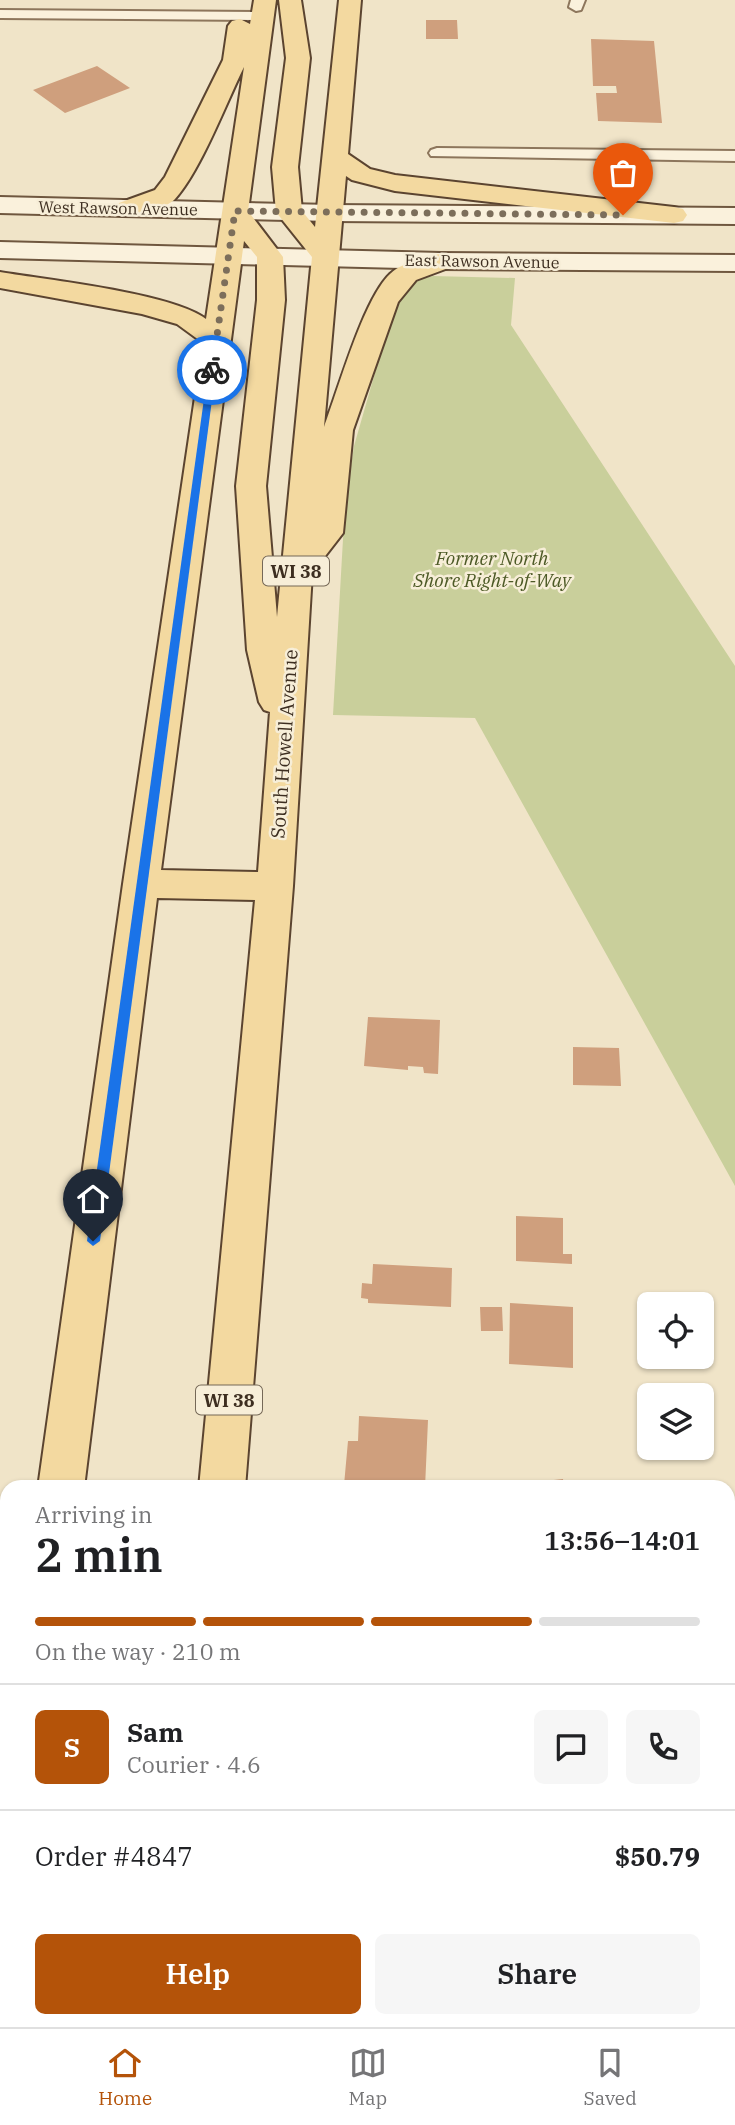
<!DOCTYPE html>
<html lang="en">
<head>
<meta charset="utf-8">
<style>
  :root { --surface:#fff; --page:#f6f6f6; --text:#202124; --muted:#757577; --line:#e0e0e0; --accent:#b45309 }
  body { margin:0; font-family:"IBM Plex Serif",serif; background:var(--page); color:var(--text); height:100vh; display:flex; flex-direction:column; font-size:26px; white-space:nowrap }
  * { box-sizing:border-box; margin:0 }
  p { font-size:23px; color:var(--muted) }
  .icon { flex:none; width:38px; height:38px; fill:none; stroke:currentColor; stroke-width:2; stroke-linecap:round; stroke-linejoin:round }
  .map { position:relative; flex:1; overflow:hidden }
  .panel { position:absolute; left:0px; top:1480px; width:735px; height:548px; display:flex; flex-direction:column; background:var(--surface); border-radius:21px 21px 0 0; box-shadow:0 2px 5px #0004 }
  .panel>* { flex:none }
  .fabs { position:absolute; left:637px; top:1292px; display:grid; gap:14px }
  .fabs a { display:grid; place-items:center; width:77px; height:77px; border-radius:10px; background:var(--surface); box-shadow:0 2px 5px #0004; font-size:35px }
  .pin { position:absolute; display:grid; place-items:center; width:60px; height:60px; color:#fff; margin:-72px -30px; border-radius:50% 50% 50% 0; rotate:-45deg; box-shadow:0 0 7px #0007 }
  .pin .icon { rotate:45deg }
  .courier { position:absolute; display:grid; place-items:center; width:70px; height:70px; margin:-35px; border:5px solid #1a73e8; border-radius:50%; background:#fff; color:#222; box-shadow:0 2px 9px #0007 }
  .head em { font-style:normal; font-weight:600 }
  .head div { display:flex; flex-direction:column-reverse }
  .head { display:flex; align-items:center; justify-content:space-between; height:119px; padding:0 35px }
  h1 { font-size:46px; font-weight:600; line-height:52px }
  .bar { display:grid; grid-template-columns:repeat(4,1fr); gap:10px 7px; align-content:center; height:84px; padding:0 35px }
  .bar i { height:9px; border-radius:5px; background:var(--line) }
  .bar .selected { background:var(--accent) }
  .bar p { grid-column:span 4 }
  .line { display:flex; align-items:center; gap:18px; padding:0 35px; border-top:2px solid var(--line) }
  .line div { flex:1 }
  .round { display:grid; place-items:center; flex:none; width:74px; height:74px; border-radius:10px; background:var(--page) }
  .button { display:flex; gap:14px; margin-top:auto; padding:14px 35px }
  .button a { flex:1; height:80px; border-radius:10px; background:var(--accent); color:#fff; font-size:28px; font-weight:600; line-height:80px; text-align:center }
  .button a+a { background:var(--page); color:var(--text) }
  .dock { display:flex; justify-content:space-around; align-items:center; height:98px; border-top:2px solid var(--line); background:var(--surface); font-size:19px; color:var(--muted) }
  .dock a { display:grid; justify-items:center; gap:4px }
  .dock .selected { color:var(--accent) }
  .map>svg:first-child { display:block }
</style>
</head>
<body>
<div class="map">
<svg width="735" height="2027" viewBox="0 0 735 2027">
  <rect width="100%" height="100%" fill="#f0e4c8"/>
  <path fill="#c9cf9b" d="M433 276 515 278 511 325 735 666V1186L475 718 333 715 345 504 354 446 397 296 416 280Z"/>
  <path fill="#cf9f7d" d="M426 20H457L458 39H426Z
    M591 39 654 41 662 123 598 121 596 93H617L616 86H593Z
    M97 66 130 88 65 113 33 90Z
    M368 1017 440 1020 438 1074 424 1073 423 1067 408 1066V1070L364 1066Z
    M573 1047 619 1048 621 1086 573 1085Z
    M516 1216 563 1218V1254H572V1264L516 1261Z
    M373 1264 452 1268 451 1307 368 1303V1299L361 1298 362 1283 372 1284Z
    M510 1303 573 1307V1368L509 1364Z
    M480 1307H502L503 1331H481Z
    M359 1416 428 1420 425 1488 344 1485 348 1441H358Z
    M563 1479 564 1488H507V1485Z"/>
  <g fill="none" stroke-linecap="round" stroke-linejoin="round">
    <g stroke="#8d765c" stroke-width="4">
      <path id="service" d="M571 0H585L581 10 576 11 569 7Z
        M0 10 263 12 270 16 263 20 0 18Z
        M437 148 735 151V161L431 156 429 153 431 150Z"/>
    </g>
    <g stroke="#6f573f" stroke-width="4">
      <path id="secondary" d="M0 197 331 205 735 208V224L331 221 0 213Z
        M0 242 441 253 735 255V271L441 269 0 258Z"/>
    </g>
    <g stroke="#5b4430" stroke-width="4">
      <path id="primary" d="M254 0H276L248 211 283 257 285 300 266 486 277 617 312 257 276 212 272 167 286 58 279 0H301L310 58 298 167 302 211 315 227 339 0H361L348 154 370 169 395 175 674 207 683 209 687 215 683 221 674 223 395 191 352 180 346 176 324 427C339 388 363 300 390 274 398 266 409 263 419 259 431 256 439 252 451 255L454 261 451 267 416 280 398 302 353 430 343 533 312 573 293 886 245 1488H199L255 900 157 898 84 1488H38L123 884 203 343 177 324 142 314 0 288V272C47 280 172 293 206 319L244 67C226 103 201 170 175 199 167 208 131 218 119 215L115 209 119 203 155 190 165 177 223 60 228 26 232 21 240 19 250 24ZM244 241 257 257V300L236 486 247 650 259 702 264 710 270 712 258 872 161 870Z
        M7 1868V1971L0 1973V1871Z
        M147 2021H201V2027H147Z"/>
    </g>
    <use href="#service" fill="#faf1dc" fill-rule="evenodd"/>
    <use href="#secondary" fill="#faf1dc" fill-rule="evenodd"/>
    <use href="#primary" fill="#f3d9a0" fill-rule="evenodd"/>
  </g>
  <path fill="#1a73e8" d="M212 367 216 370 100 1241 93 1246 87 1241 208 370Z"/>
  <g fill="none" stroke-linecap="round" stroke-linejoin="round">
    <path stroke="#7c6e5b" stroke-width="7" stroke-dasharray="0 12.6" d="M212 370 235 211 623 215"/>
  </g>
  <g text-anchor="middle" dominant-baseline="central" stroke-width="5" stroke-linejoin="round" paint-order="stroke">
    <g font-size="16" fill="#3d2e20" stroke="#f7eed8">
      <text transform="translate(118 208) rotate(1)">West Rawson Avenue</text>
      <text transform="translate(482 261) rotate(1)">East Rawson Avenue</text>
    </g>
    <g fill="#f7eed8" stroke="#756857" stroke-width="2">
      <rect x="263" y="556.5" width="66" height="29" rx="5"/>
      <rect x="196" y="1385.5" width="66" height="29" rx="5"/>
    </g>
    <g font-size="18" font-weight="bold" fill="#3d2e20">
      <text x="296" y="571">WI 38</text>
      <text x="229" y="1400">WI 38</text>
    </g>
    <g font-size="19" font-style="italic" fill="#4d5a26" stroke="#f7eed8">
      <text x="492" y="558">Former North<tspan x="492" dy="22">Shore Right-of-Way</tspan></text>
    </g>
    <g font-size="19" fill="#3d2e20" stroke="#f7eed8">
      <text transform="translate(284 744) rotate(-86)">South Howell Avenue</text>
    </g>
  </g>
</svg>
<div class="fabs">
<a><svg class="icon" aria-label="locate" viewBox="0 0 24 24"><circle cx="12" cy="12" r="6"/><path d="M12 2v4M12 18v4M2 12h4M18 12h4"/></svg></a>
<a><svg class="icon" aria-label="layers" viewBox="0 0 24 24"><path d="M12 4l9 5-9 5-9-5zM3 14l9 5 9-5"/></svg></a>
</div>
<div class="pin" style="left:623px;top:215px;background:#ea580c"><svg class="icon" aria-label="bag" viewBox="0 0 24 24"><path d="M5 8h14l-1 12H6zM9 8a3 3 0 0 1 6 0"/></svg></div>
<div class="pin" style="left:93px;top:1241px;background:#1f2937"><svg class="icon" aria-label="home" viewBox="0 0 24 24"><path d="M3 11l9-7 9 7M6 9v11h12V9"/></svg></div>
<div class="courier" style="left:212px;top:370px"><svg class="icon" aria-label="bike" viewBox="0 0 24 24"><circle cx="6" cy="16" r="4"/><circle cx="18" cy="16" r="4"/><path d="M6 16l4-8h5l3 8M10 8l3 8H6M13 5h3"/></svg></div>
<section class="panel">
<div class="head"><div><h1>2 min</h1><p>Arriving in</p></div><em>13:56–14:01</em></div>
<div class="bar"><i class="selected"></i><i class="selected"></i><i class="selected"></i><i></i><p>On the way · 210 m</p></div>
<div class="line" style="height:126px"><b class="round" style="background:var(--accent);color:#fff">S</b><div><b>Sam</b><p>Courier · 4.6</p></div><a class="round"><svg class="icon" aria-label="chat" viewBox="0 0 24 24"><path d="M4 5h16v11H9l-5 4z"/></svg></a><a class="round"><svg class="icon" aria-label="phone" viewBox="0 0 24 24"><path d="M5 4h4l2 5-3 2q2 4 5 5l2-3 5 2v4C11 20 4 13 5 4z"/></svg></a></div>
<div class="line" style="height:91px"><div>Order #4847</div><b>$50.79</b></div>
<div class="button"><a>Help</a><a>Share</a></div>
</section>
</div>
<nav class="dock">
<a class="selected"><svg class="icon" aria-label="home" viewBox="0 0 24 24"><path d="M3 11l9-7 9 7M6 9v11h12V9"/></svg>Home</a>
<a><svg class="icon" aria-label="map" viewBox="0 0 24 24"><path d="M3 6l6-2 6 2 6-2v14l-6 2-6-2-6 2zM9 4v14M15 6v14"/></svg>Map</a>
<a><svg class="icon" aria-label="saved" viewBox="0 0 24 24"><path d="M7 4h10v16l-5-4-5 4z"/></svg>Saved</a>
</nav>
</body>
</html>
